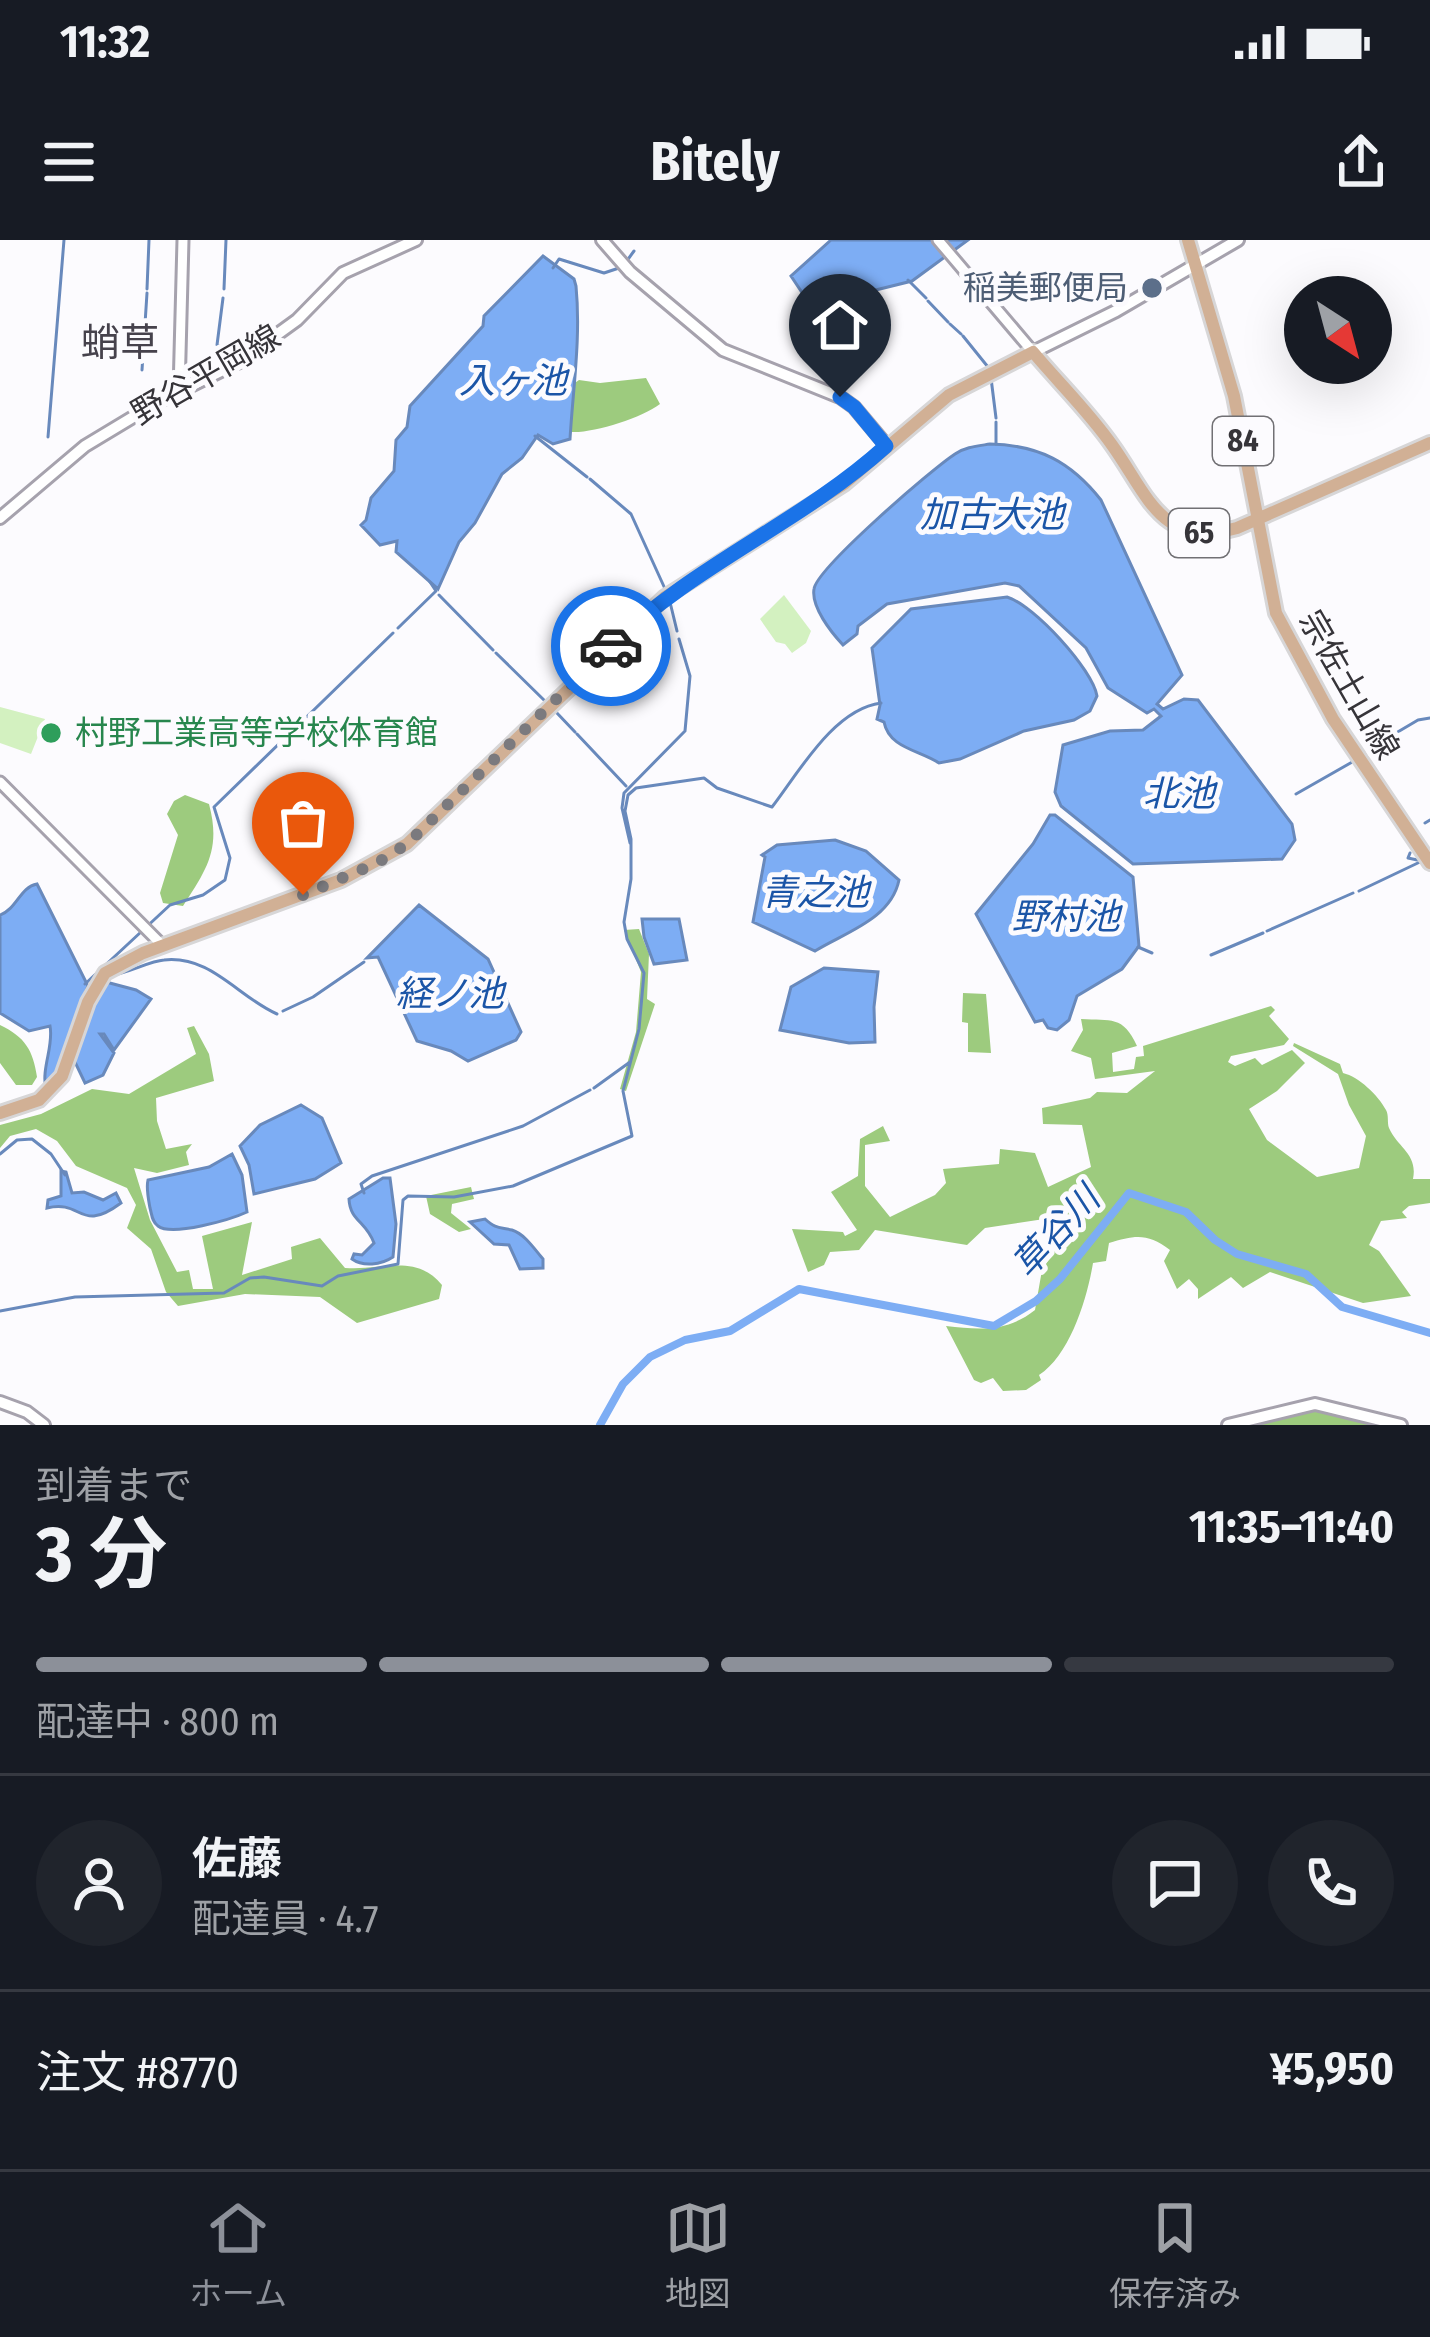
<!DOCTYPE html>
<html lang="ja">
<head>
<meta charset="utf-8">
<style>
  :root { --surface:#171b24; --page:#20242c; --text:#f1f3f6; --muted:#9ea1a6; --line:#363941; --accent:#8c9099 }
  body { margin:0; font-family:"Fira Sans Condensed","Noto Sans JP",sans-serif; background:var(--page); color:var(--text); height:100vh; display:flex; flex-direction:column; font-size:45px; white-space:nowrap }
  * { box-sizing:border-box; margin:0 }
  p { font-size:39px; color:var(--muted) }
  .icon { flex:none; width:66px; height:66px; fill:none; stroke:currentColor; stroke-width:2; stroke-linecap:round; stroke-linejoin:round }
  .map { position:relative; height:1185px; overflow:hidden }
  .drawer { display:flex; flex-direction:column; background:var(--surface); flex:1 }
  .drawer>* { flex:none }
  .needle { width:78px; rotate:144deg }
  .fabs { position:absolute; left:1284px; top:36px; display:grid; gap:24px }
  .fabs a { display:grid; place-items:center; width:108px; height:108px; border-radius:50%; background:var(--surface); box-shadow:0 12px 48px #0002; font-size:60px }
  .pin { position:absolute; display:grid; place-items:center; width:102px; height:102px; color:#fff; margin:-123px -51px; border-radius:50% 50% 50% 0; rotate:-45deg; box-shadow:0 0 12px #0007 }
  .pin .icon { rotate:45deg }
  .courier { position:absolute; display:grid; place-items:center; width:120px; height:120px; margin:-60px; border:9px solid #1a73e8; border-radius:50%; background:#fff; color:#222; box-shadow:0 3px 15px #0007 }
  .summary em { font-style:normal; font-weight:700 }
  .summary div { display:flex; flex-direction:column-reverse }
  .summary { display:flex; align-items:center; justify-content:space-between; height:204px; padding:0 36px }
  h1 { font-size:78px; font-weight:700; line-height:90px }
  .bar { display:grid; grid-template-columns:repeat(4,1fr); gap:18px 12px; align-content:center; height:144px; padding:0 36px }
  .bar i { height:15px; border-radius:9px; background:var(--line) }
  .bar .selected { background:var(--accent) }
  .bar p { grid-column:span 4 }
  .line { display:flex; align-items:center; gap:30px; padding:0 36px; border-top:3px solid var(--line) }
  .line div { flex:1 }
  .round { display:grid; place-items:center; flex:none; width:126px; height:126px; border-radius:63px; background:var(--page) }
  .status { display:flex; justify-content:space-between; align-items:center; height:84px; padding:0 60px; background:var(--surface); direction:ltr }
  .status svg { height:33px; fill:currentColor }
  header { display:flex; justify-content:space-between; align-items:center; height:156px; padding:0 36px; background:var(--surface); font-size:54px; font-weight:700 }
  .tab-bar { display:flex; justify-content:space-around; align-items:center; height:168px; border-top:3px solid var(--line); background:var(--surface); font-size:33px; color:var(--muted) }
  .tab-bar a { display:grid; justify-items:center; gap:6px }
  .tab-bar .selected { color:var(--accent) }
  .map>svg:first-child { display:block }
</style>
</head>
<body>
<div class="status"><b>11:32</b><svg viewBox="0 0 49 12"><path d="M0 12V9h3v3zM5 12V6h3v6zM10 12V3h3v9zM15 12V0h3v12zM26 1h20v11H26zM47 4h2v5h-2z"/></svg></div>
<header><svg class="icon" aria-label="menu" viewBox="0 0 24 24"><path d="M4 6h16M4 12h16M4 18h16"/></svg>Bitely<svg class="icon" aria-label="share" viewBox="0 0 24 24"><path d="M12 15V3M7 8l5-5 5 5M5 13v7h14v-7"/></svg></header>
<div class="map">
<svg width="1430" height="1185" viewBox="0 0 1430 1185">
  <rect width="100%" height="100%" fill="#fcfbfe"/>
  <path fill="#d3f1c0" d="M784 355 811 391 806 403 792 413 785 404 776 402 760 379Z
    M0 467 45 479 31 514 0 503Z"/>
  <path fill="#9dcb7e" d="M646 138 660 164C642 178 594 193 572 192L561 175 569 147 579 140 600 143Z
    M185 555 209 564C221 609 207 629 183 666L163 663 160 653 178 595 167 574 174 561Z
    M639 689 649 714 647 759 655 764 626 851 620 849 636 792 641 732 624 690Z
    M963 753 986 754 991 813 968 812V783L962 782Z
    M1271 766 1275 770 1269 776 1289 799 1284 805 1231 816 1228 822 1235 826 1255 818 1262 825 1292 810 1305 823 1277 851 1249 869 1267 900 1317 937 1359 928 1366 896 1349 865 1338 834 1293 806 1294 803 1340 824 1343 833C1359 837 1378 855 1386 870 1389 875 1387 883 1389 888 1398 908 1418 914 1413 939H1430V963L1409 966 1402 972 1407 978 1381 981 1369 1005 1379 1011 1411 1056 1363 1063 1270 1032 1243 1048 1231 1037 1198 1059V1049L1189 1039 1177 1049 1164 1021 1170 1010C1148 993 1135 995 1109 1003L1106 1021 1093 1023C1087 1059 1070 1115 1039 1135L1041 1140 1026 1150 1003 1151 993 1138 981 1143 974 1140 946 1086C981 1090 1007 1092 1035 1070L1042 1030 1067 992 1064 976 985 988 967 1005 875 990 859 1010 830 1012 824 1025 808 1032 792 989 843 992 845 996 857 990 831 952 858 936 860 899 883 886 890 901 865 905V946L890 977 935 955 946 943 943 929 999 924 1000 909 1035 913 1048 947 1091 927 1082 885 1043 884 1042 868 1090 858 1097 852 1127 853 1155 831 1095 839 1091 818 1071 811 1083 790 1081 779C1111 781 1123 775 1137 806L1112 813 1113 832 1134 829 1136 817 1144 816 1143 806Z
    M0 785C25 797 33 810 37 837L32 845H16L0 823Z
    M194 786 209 814 214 841 156 858 157 881 166 909 192 904 186 912 189 925 157 933 134 928 150 980 177 1032 189 1030 193 1049H213L202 996 252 982 242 1035 292 1019 291 1007 320 998 345 1028C381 1031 416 1013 442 1045L439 1059 357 1083 320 1057 245 1054 178 1066 166 1052 151 1009 127 988 136 965 127 948 76 926 57 901 36 889 10 896 0 908V885L41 874 92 849 129 854 196 814 187 788Z
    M471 947 474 959 452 964 451 973 471 989 459 992 430 974 426 956Z
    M1307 1166 1383 1185H1238Z"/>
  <path fill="#7dadf4" stroke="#6889bc" stroke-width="3" d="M831 0H968L912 41 811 66 791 36Z
    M543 16 574 39 576 46C581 98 573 148 570 199L553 204 538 195 522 218 502 234 475 283 459 302 438 349 396 312 397 301 380 305 361 285 366 280 371 258 394 231 396 200 407 187 410 166 483 86 484 76Z
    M990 204C1039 205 1071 222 1101 260L1182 435 1157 464 1163 469 1184 459 1198 460 1292 584 1295 600 1282 619 1133 624 1061 566 1055 552 1063 505 1110 491 1143 490 1161 476 1154 469 1147 473 1108 448 1086 408 1019 346 1005 343 887 364 858 386 857 394 843 405C831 392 811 367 814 349 817 328 932 229 955 214 965 207 978 206 990 204Z
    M1007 357C1034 365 1093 430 1097 456L1090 471 1074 480 1024 491 960 519 939 523C919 510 889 508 884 482L877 479 880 465 872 408 911 369Z
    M1050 575H1055L1133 637 1139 706 1122 729 1077 756 1069 780 1057 790 1048 788 1043 780 1035 782 976 674 1033 604Z
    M835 600 866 611 899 640C891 679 846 692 815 711L753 682 765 617 762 615 777 605Z
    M37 644 88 746 86 751 89 750 68 815 46 850C41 827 54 807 50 786L29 791 0 773V675C17 669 20 647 37 644Z
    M419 665 488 719 521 792 516 800 468 821 451 811 417 801 378 717 367 718Z
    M642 679H679L687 720 654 724 644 697Z
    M824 728 878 732 874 767 875 802 849 803 780 790 791 747Z
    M106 742 136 750 151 759 114 810 104 794H100L114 813 103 835 85 843 73 818 91 761Z
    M301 865 322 878 341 923 315 939 254 954 249 925 240 906 260 885Z
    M232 914 242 935 247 972C232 979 172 997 158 986 152 982 152 975 150 968 148 957 146 948 148 940L209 927Z
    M61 931 66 932 72 953 84 952 103 960 116 953 121 963C79 994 83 959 47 968L48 960 61 956Z
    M383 938H390L396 984 393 1017C381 1025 363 1027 352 1019L354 1014 362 1015 374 1003C366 981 350 981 349 959Z
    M485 979C496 989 499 987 512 990 525 994 535 1010 543 1019V1028L520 1029 509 1005 494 1004 470 982Z"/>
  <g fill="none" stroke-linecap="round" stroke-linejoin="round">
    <path stroke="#6889bc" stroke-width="3" d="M626 22 634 11
      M553 28 559 19 604 33 619 28
      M908 40 926 58
      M147 49 149 0
      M224 49 226 0
      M223 58 217 105 224 107
      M928 61 948 82
      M950 84 961 94
      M963 96 988 127
      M142 130 147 53
      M991 138 996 178
      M996 182V204
      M535 196 587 237
      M48 197 64 0
      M590 239 631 274 666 351
      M439 355 493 410
      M669 358 677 391
      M398 388 436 351 430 342
      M496 413 546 462
      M556 472 575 492
      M577 494 626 546
      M1374 506 1418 480 1430 478
      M1296 554 1354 521
      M1425 583 1430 580
      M630 603 622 568 624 553 685 491 690 436 679 399
      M1359 651 1422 621 1408 618 1410 613
      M1267 691 1353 653
      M1138 707 1152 713
      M1211 715 1263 693
      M108 736C127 734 149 721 164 720 211 715 238 757 277 774
      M85 744 170 665 203 655 225 640 230 618 214 567 393 393
      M283 771 313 757 364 722
      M594 848 630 822
      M0 914 17 900 32 899 51 914 65 935
      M364 953 361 944 372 936 523 886 590 850
      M0 1071 75 1057 224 1053 250 1038 264 1037 322 1046 338 1036 398 1024 403 960 408 956 454 957 513 946 632 896 623 851 639 789 644 733 627 699 624 682 631 639V599L625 571 628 555 636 548 704 538 717 548 772 567C799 532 834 469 881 463"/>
    <path stroke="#7dadf4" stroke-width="8" d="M600 1185 623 1144 650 1117 685 1100 730 1091 799 1049 994 1086 1036 1061 1060 1039 1129 953 1186 972 1215 1000 1237 1014 1306 1034 1342 1067 1430 1093"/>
    <g stroke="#a6a2ad" stroke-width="15">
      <path id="tertiary" d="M938 0 1033 112
        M179 152 183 0
        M0 542 162 705"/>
    </g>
    <g stroke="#a6a2ad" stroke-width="16">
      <path id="secondary" d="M602 0 630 32 723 110 840 157 854 167 886 205
        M1033 112 1116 71 1238 0
        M0 278 85 206 158 162 239 122 297 80 343 33 416 0
        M0 1162 27 1172 44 1185
        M1228 1185 1315 1164 1401 1185"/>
    </g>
    <g stroke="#d7d6d7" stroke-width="18">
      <path id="primary" d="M1188 0 1234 156 1276 373 1333 479 1430 623
        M0 873 39 860 62 836 88 762 105 733 143 713 341 640 407 604 665 357 844 244 949 155 1033 112C1059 143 1089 172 1112 205 1148 255 1161 309 1237 288L1430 203"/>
    </g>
    <use href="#tertiary" stroke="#fff" stroke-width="9"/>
    <use href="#secondary" stroke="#fff" stroke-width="10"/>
    <use href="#primary" stroke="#d1b095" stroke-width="12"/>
  </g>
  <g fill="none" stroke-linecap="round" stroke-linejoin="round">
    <path stroke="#7b7a7e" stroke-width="12" stroke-dasharray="0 21.6" d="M303 655 377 623 407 604 611 406"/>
    <path stroke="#1a73e8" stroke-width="15" d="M611 406C693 325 801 283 886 206L854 167 840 157"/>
  </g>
  <circle fill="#5c6f8a" stroke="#fcfbfe" stroke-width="4.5" cx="1152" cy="48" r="12"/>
  <circle fill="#2e9e5b" stroke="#fcfbfe" stroke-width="4.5" cx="51" cy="493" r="12"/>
  <g text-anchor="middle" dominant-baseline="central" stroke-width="10" stroke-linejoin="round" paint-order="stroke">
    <g fill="#fcfbfe" stroke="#717074" stroke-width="3">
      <rect x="1213" y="177" width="60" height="48" rx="9"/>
      <rect x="1169" y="269" width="60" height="48" rx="9"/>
    </g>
    <g font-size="30" font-weight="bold" fill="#363439">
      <text x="1243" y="201">84</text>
      <text x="1199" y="293">65</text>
    </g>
    <g font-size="33" fill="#4e5e75" stroke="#fcfbfe" text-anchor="end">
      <text x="1128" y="48">稲美郵便局</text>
    </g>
    <g font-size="33" fill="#363439" stroke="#fcfbfe">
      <text transform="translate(206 135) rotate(-30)">野谷平岡線</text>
      <text transform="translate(1349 445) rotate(60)">宗佐土山線</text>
    </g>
    <g font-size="33" fill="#27864d" stroke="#fcfbfe" text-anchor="start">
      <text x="75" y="493">村野工業高等学校体育館</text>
    </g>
    <g font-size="36" font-style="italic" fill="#1b55a7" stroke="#fcfbfe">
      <text x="513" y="141">入ヶ池</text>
      <text x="992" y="275">加古大池</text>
      <text x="1179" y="554">北池</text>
      <text x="815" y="653">青之池</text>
      <text x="1066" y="677">野村池</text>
      <text x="450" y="754">経ノ池</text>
      <text transform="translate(1056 992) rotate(-47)">草谷川</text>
    </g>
    <g font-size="39" fill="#46424c" stroke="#fcfbfe">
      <text x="120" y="103">蛸草</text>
    </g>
  </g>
</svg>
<div class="fabs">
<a><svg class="needle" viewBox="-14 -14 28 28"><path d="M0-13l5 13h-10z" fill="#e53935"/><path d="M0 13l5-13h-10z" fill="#9ea1a6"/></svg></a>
</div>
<div class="pin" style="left:303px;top:655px;background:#ea580c"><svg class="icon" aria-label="bag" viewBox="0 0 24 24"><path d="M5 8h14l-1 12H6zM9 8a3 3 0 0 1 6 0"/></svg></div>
<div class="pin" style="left:840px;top:157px;background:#1f2937"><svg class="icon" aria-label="home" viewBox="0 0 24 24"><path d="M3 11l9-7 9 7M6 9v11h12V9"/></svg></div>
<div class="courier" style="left:611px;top:406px"><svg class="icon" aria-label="car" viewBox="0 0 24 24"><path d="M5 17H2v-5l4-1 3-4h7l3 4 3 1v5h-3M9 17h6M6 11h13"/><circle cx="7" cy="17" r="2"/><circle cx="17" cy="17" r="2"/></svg></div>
</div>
<section class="drawer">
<div class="summary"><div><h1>3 分</h1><p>到着まで</p></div><em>11:35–11:40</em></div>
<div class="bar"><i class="selected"></i><i class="selected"></i><i class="selected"></i><i></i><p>配達中 · 800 m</p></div>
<div class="line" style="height:216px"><a class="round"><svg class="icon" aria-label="person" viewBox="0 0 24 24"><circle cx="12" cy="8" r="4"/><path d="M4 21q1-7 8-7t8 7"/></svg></a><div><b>佐藤</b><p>配達員 · 4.7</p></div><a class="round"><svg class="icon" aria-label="chat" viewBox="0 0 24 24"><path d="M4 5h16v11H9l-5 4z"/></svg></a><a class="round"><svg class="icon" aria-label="phone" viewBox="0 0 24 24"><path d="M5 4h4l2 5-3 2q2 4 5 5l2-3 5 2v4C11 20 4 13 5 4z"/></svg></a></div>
<div class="line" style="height:156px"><div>注文 #8770</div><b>¥5,950</b></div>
</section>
<nav class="tab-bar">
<a class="selected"><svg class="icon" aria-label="home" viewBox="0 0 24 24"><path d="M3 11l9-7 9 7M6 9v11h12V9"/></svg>ホーム</a>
<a><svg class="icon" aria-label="map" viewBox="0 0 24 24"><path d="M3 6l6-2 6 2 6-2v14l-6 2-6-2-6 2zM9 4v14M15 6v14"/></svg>地図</a>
<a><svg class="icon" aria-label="saved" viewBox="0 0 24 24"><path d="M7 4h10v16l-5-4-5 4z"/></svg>保存済み</a>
</nav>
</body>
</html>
